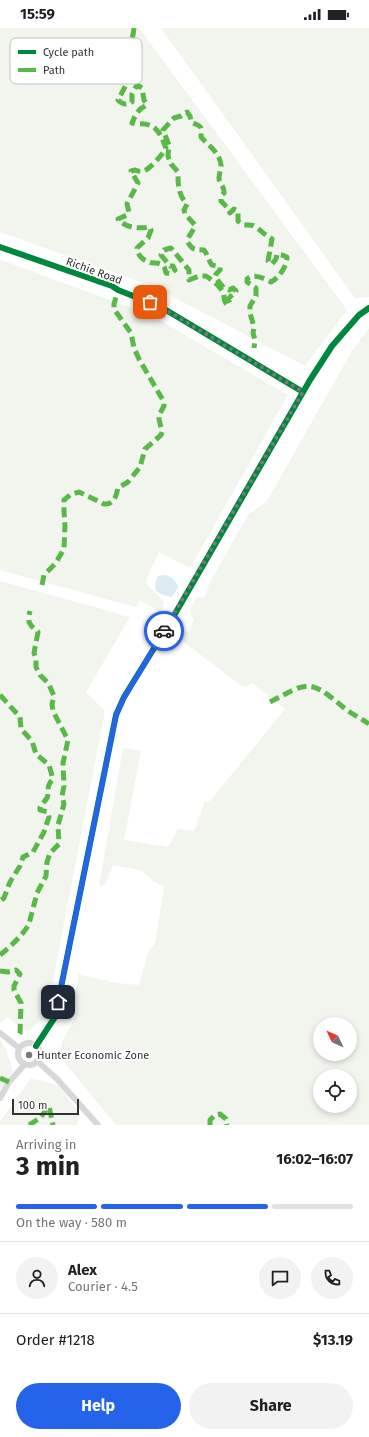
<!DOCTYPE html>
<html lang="en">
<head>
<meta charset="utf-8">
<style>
  :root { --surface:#fff; --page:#f2f2f2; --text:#202124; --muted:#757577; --line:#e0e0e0; --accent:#2563eb }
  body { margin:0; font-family:"Fira Sans",sans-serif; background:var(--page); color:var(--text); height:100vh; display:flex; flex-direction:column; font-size:15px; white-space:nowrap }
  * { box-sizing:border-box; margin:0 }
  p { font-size:13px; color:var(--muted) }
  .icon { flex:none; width:22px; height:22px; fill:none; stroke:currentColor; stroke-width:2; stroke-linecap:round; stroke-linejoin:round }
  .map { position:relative; height:1097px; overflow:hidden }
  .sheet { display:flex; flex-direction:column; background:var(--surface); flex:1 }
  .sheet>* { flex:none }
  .needle { width:26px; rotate:314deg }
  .controls { position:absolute; left:313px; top:989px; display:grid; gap:8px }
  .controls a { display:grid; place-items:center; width:44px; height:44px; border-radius:50%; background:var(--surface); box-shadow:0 2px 6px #0003; font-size:20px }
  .scale { position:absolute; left:12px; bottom:10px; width:67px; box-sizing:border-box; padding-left:4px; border:2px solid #333; border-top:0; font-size:11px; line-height:14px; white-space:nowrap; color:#333; -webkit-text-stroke:3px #fff; paint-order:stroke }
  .pin { position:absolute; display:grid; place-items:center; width:34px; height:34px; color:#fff; margin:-17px; border-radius:8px; box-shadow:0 2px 6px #0006 }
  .courier { position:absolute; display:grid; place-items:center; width:40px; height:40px; margin:-20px; border:3px solid #2563eb; border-radius:50%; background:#fff; color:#222; box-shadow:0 1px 5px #0007 }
  .summary em { font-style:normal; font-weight:700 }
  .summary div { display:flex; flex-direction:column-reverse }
  .summary { display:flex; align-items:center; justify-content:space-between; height:68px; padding:0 16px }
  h1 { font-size:26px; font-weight:700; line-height:30px }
  .bar { display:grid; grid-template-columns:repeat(4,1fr); gap:6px 4px; align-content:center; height:48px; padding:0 16px }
  .bar i { height:5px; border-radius:3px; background:var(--line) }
  .bar .active { background:var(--accent) }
  .bar p { grid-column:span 4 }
  .line { display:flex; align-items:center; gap:10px; padding:0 16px; border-top:1px solid var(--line) }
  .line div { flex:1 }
  .round { display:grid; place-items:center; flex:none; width:42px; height:42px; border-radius:21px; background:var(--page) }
  .primary-button { display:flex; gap:8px; margin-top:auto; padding:8px 16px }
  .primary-button a { flex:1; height:46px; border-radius:24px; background:var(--accent); color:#fff; font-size:16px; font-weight:700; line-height:46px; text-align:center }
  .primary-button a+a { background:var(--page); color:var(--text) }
  .status { display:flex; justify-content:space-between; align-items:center; height:28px; padding:0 20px; background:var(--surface); direction:ltr }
  .status svg { height:11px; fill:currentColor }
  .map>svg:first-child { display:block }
</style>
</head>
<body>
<div class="status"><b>15:59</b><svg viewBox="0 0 49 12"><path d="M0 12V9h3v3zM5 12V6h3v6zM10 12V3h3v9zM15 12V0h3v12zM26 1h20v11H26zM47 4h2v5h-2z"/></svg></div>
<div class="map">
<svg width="369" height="1097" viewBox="0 0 369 1097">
  <rect width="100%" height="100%" fill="#fff"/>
  <path fill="#f1f5ed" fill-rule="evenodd" d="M0 0H139L347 282 305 338 154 259 0 204Z
    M161 0H369V269L355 270Z
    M1 232 151 287 288 367 190 540 159 524 145 554 164 574 161 585 140 572 136 579 0 542V235Z
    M369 300V1097H116L60 1029 62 1014 76 988 75 967 79 946 116 955 139 957 148 925 155 915 164 859 152 852 142 843 113 837 105 857 99 858 123 720 141 723 124 812 168 819 178 801 194 803 205 773H210L285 681 252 655 246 659 240 657 175 607 178 600 189 604 194 591 192 589 190 582 197 569 204 570 210 554 248 487 267 473 352 323ZM320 996H350V1026H320ZM320 1048H350V1078H320Z
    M0 553 130 589 86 664 105 683 46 989 27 1004 7 989 0 995Z
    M0 1011 6 1021 13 1043 0 1062Z
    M31 1050 58 1057 80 1085 77 1097H0V1093Z"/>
  <path fill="#ddebf3" d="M166 547 172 550 179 558 172 569 163 567 156 563 155 555 158 548Z"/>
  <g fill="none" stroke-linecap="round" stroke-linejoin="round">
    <path stroke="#d7d7d7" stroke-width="6" d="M0 219 112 258 118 262 161 279 303 364
      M0 1005 19 1020
      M18 1026a11 11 0 1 1 22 0a11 11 0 1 1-22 0Z
      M36 1018 55 989 116 687 124 669 172 591 310 352 332 318 359 287 369 280
      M37 1033 57 1051 98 1097
      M0 1070 9 1054 25 1036"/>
    <path stroke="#58b947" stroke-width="5" stroke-dasharray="10 5" stroke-linecap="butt" d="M134 0 133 7 127 22 128 27 127 50 126 57 118 72C123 77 126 77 132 74V66L137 57 142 60 144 72 147 76 145 78C138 81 135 88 132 95L135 96C155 94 159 102 166 120 163 126 150 141 144 143 141 144 137 143 135 142L131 143 138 155 127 176 129 184 127 187 118 191C125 200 139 201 149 199L151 202 148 210 137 220C137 226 142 232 149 234 153 236 158 234 162 237 165 238 165 242 166 245L171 246 175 242 173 238H170L161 227 164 222 171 220 189 242V252L199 248H206C212 252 219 257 223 264 225 269 223 273 227 277L230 275 228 271 236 263 233 260 229 262 224 260 215 249 216 246 220 242V239L212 237C208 232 208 227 204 222 194 221 193 223 187 213 189 207 193 204 195 197L185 186 184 182 187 176C178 167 178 156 178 144L171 136 168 128 169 117 163 102 174 90 181 88 187 84 190 88 191 94C201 99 202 96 201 109 209 118 220 125 221 137 221 142 219 146 219 150 219 156 225 159 224 165L221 168V173L228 180 230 185 234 181 238 183V193L243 197C254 197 252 196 261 203 264 206 268 208 272 211L268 233 272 236 276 231 277 226 282 227 287 229C287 238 279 250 271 254 264 250 253 245 247 251V254L256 260V268L250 278V285L254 299 253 305 255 312 254 320
      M42 557 44 547 55 536 64 521 65 498 64 483V472L70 467 79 464 104 476C114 477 116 468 118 460L128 454 140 439 145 421 161 407 162 404 159 391V387L164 378V374L139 331 134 320 131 305 114 281V276L118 262
      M0 667 20 689 21 701 32 713 36 726 49 737 53 751C45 759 50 762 47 770 45 773 42 776 40 779V782L48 784 49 789 44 804 33 824 23 829 20 838 10 854 4 870 0 873
      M270 674C308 654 309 650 343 679 351 686 361 690 369 696
      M0 927C10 919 23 907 29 896L37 865 46 848 47 834 50 825 59 816 58 797 64 776 62 768 64 758 63 735 68 712 53 683 52 676 54 668 50 659 48 655 40 647 36 639V631L34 625 38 604C29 596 27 595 30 583
      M0 943 8 944 16 942 20 946 14 958V962L21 975 20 1005 18 1008
      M0 1050 9 1054
      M29 1097 40 1090 49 1078 53 1097
      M210 1097V1092L215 1087 220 1086 226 1091 227 1097"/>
    <g stroke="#fff" stroke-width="8">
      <path id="cycleway" d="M0 219 112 258 118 262 161 279 303 364
        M36 1018 55 989 116 687 124 669 172 591 310 352 332 318 359 287 369 280"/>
    </g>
    <use href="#cycleway" stroke="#00873e" stroke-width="6"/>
  </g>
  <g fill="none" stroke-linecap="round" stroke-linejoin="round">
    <path stroke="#7a7a7a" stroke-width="4" stroke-dasharray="0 7.2" d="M150 274 161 279 303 364 164 603"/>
    <path stroke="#2563eb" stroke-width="5" d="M58 974 116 687 124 670 164 603"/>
  </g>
  <circle fill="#7a7a7a" stroke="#fff" stroke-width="1.5" cx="29" cy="1027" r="4"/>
  <g text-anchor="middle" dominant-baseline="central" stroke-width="4" stroke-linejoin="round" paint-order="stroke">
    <g font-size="11" fill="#333" stroke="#fff">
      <text transform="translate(94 243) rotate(20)">Richie Road</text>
    </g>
    <g font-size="11" fill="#333" stroke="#fff" text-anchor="start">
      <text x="37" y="1027">Hunter Economic Zone</text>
    </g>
  </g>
  <rect x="10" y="10" width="132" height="46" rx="6" fill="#fff" stroke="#c2c2c2" stroke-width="1"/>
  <rect x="18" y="22" width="18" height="4" fill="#00873e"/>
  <rect x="18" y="40" width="18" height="4" fill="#58b947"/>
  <g font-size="11" fill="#333">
    <text x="43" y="28">Cycle path</text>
    <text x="43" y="46">Path</text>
  </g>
</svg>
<div class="controls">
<a><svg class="needle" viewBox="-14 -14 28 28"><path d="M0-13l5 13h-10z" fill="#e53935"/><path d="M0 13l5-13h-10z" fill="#757577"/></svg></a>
<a><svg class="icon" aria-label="locate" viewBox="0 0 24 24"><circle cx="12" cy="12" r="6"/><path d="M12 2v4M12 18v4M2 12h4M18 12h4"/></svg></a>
</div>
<div class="scale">100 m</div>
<div class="pin" style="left:150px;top:274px;background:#ea580c"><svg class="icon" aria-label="bag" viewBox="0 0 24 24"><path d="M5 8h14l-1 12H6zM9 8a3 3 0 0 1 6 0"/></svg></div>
<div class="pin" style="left:58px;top:974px;background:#1f2937"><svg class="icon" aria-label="home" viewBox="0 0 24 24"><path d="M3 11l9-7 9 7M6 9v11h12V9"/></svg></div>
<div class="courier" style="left:164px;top:603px"><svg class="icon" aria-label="car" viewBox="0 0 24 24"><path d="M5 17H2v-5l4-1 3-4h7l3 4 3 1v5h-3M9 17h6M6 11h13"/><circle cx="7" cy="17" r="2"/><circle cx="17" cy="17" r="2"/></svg></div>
</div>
<section class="sheet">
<div class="summary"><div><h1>3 min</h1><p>Arriving in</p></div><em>16:02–16:07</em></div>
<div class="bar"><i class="active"></i><i class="active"></i><i class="active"></i><i></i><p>On the way · 580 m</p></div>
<div class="line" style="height:72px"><a class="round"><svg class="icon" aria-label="person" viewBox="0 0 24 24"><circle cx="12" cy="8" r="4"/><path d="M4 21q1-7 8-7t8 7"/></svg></a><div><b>Alex</b><p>Courier · 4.5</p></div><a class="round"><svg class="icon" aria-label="chat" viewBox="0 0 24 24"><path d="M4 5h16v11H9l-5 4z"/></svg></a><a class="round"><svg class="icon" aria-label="phone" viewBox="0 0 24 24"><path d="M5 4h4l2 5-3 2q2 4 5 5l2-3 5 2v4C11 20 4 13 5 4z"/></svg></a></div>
<div class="line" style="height:52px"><div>Order #1218</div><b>$13.19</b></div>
<div class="primary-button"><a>Help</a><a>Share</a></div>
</section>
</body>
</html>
